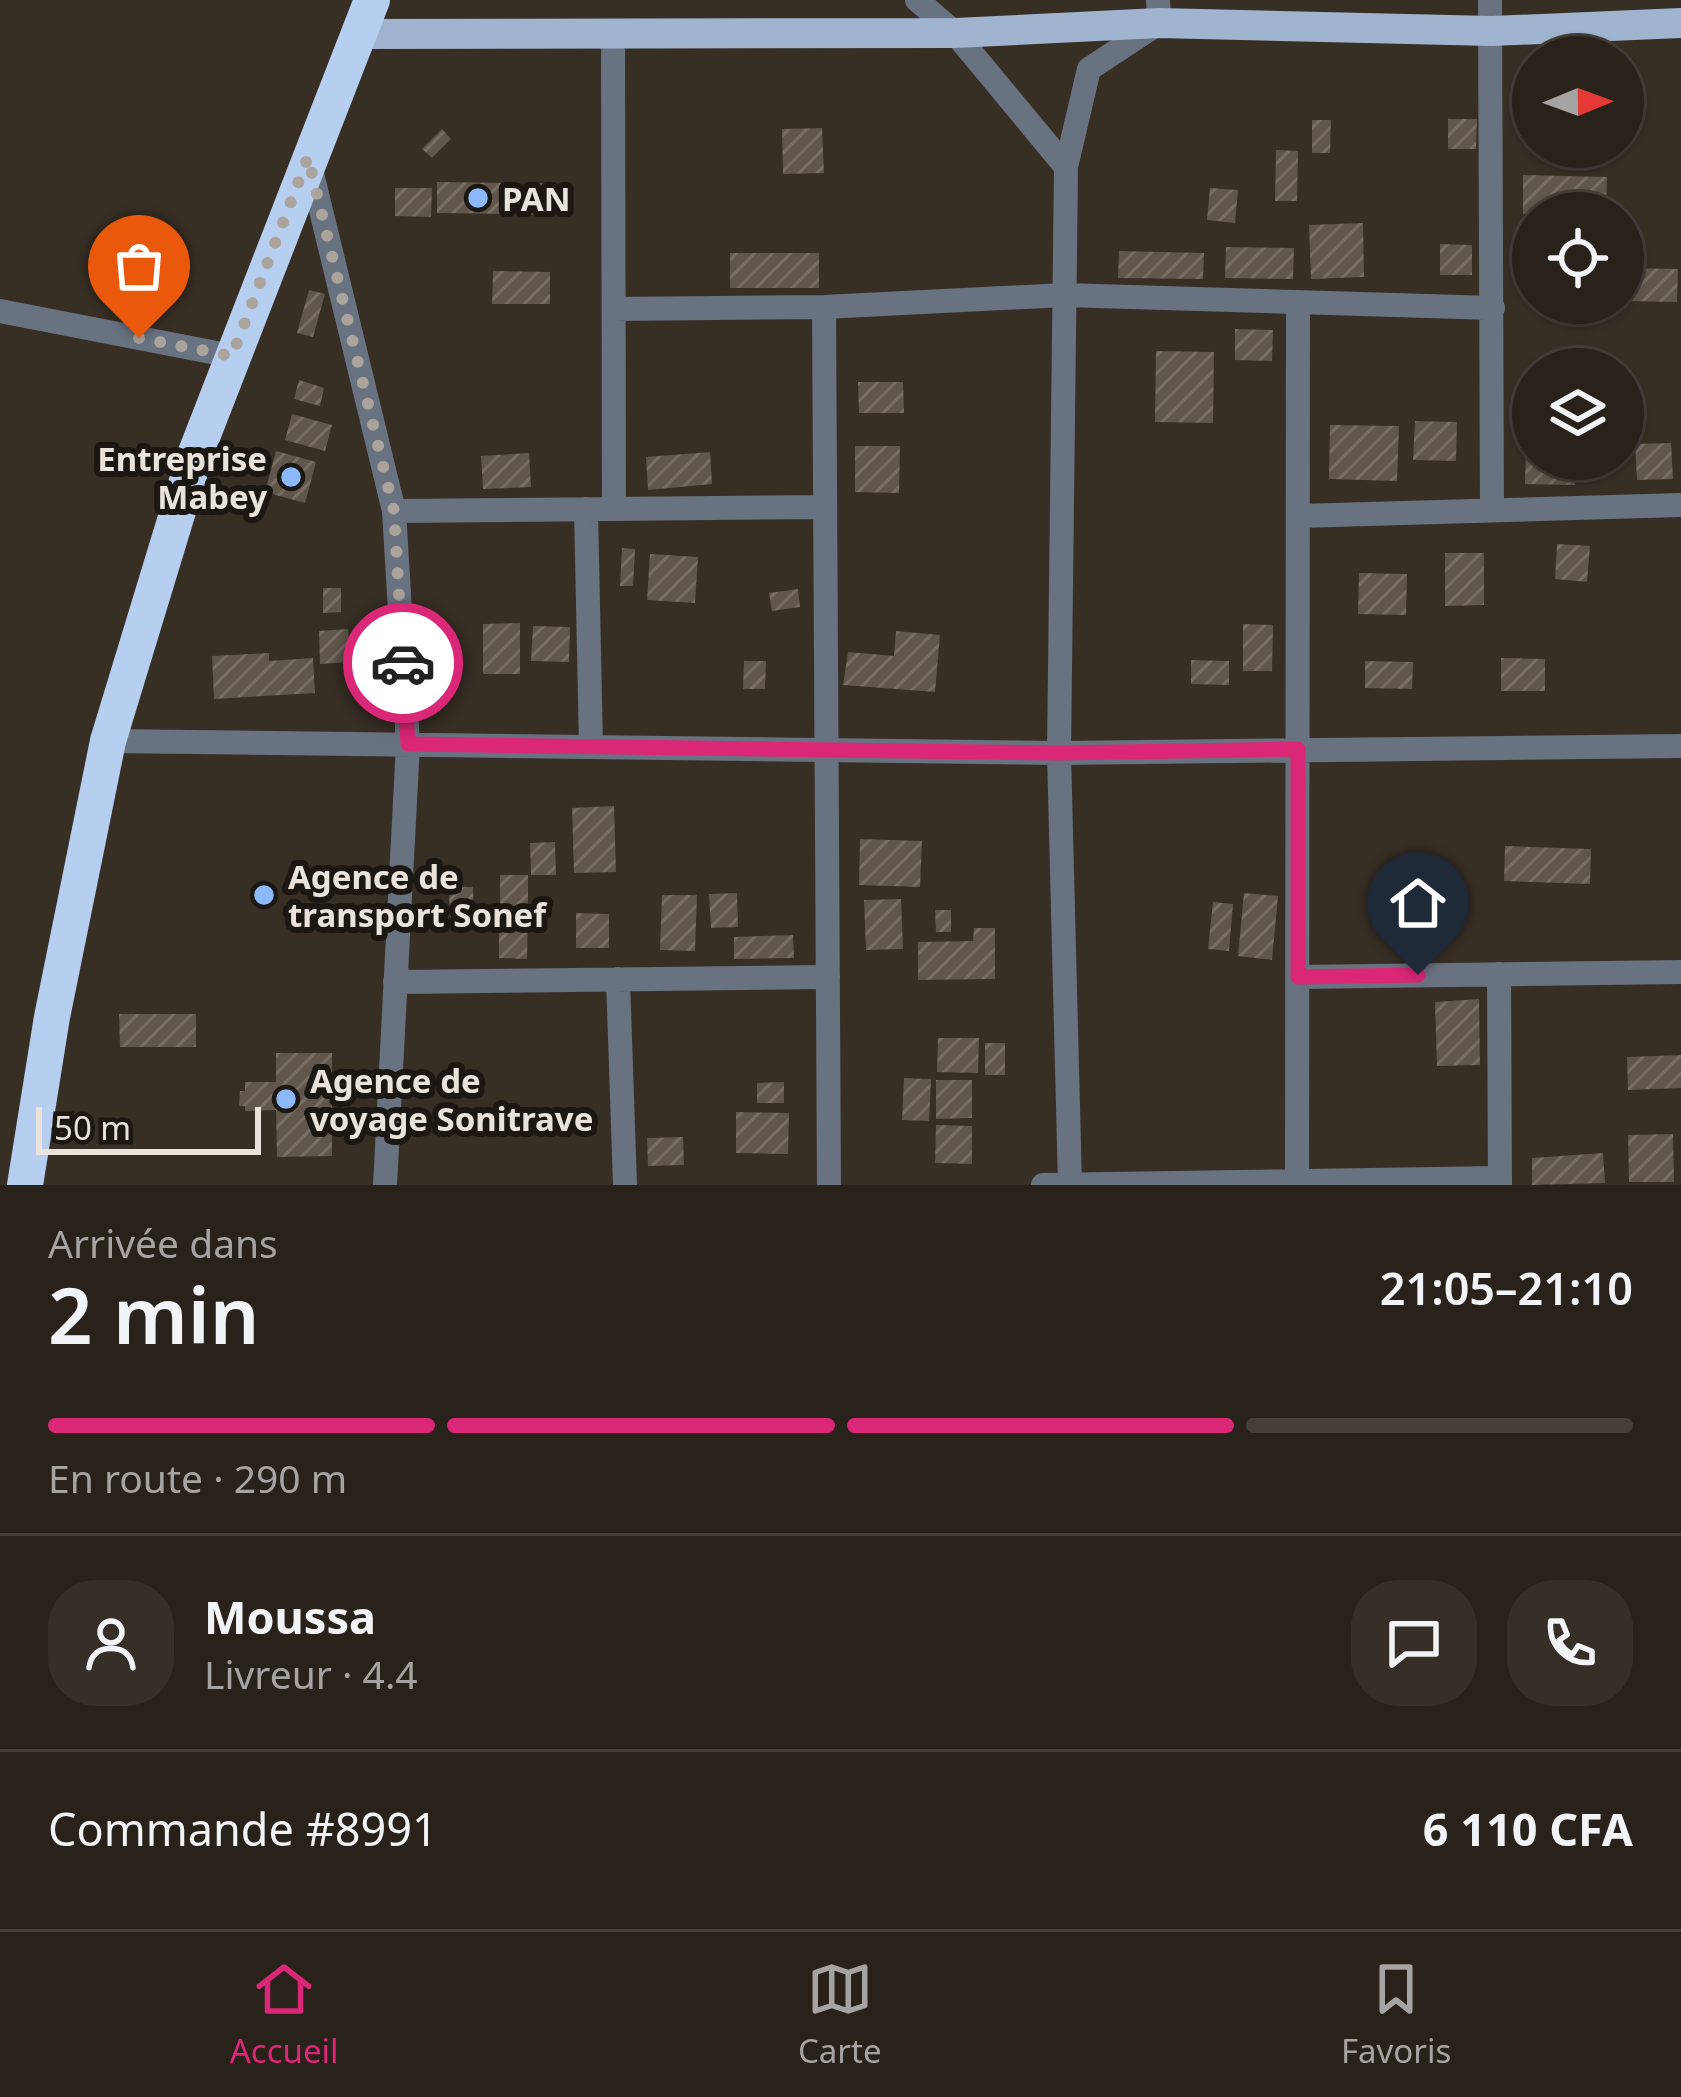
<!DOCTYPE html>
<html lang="fr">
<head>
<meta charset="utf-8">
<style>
  :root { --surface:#29221b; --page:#352f28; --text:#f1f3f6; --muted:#a5a4a3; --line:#453f3a; --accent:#db2777 }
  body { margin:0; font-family:"Noto Sans",sans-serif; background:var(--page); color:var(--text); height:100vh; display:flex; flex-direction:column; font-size:45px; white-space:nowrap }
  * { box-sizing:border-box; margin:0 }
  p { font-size:39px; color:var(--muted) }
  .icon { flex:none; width:66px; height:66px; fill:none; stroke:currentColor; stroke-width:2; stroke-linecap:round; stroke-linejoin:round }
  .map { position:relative; height:1185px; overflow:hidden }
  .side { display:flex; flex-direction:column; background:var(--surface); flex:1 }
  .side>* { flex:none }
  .needle { width:78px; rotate:89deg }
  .tools { position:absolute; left:1512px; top:36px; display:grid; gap:24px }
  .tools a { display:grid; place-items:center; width:132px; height:132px; border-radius:50%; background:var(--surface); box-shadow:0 3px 9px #0004,0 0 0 3px var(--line); font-size:60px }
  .scale { position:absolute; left:36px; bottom:30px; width:225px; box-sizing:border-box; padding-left:12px; border:6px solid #e9e3dc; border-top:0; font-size:33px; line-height:42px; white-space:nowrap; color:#e9e3dc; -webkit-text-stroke:9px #1b1713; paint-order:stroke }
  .pin { position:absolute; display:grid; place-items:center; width:102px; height:102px; color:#fff; margin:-123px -51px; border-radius:50% 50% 50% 0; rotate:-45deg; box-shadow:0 0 12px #0007 }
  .pin .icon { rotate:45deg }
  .courier { position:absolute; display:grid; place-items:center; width:120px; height:120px; margin:-60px; border:9px solid #db2777; border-radius:50%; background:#fff; color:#222; box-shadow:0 3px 15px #0007 }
  .overview em { font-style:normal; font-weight:600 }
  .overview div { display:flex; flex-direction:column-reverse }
  .overview { display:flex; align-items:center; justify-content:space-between; height:204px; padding:0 48px }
  h1 { font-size:78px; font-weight:600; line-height:90px }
  .bar { display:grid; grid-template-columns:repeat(4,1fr); gap:18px 12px; align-content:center; height:144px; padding:0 48px }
  .bar i { height:15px; border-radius:9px; background:var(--line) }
  .bar .current { background:var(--accent) }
  .bar p { grid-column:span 4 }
  .line { display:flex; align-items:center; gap:30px; padding:0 48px; border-top:3px solid var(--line) }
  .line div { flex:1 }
  .round { display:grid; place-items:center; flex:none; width:126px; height:126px; border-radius:48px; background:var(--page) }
  .menu { display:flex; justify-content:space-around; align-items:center; height:168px; border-top:3px solid var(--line); background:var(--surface); font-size:33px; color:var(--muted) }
  .menu a { display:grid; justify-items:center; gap:6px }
  .menu .current { color:var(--accent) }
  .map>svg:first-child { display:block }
</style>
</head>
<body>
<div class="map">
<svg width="1681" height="1185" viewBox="0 0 1681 1185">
  <defs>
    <pattern id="building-hatch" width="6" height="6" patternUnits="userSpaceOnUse" patternTransform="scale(3)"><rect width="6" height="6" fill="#60564b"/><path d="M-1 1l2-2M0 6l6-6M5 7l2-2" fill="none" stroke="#776e64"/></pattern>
  </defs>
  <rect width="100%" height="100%" fill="#372e24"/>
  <path fill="url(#building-hatch)" d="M1448 119H1477L1476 149H1448Z
    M1312 120H1331L1330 153H1312Z
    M822 128 824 173 783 174 782 129Z
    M442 129 451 139 432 158 422 149Z
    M1276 150 1298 151 1297 201H1275Z
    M1523 175 1607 177 1606 213 1523 214Z
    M437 182 519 183V214L437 213Z
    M545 183 547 214 526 215 524 184Z
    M395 188H432L431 217 395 216Z
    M1210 188 1238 190 1235 223 1207 220Z
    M1363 223 1364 277 1311 279 1309 225Z
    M1440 244 1472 245V275H1440Z
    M1226 247 1294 248 1293 279 1225 278Z
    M1119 251 1204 253 1203 279 1118 278Z
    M730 253H819V288H730Z
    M1623 268 1678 269 1677 302 1623 301Z
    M493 271 550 272V304H492Z
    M309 290 325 294 313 337 297 333Z
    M1235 329 1273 330 1272 361 1235 360Z
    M1156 351 1214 352 1213 423 1155 422Z
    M299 380 324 388 320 406 294 399Z
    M858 382H903L904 413H859Z
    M292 414 332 425 325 451 285 440Z
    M1415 421 1457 422 1456 461 1413 460Z
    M1330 425 1399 426 1397 481 1329 479Z
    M1526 441H1533V459H1576L1575 485 1525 484Z
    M1671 443 1673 479 1637 480 1635 444Z
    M855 446H900L899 493 855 492Z
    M276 451 316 462 305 503 265 492Z
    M710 452 712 484 648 490 646 457Z
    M529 453 531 487 483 489 481 456Z
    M1557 544 1590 546 1587 582 1555 579Z
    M622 548 635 549 633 586H620Z
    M1445 553H1484V605L1445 606Z
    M650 554 698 557 695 603 647 600Z
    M1359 573 1407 574 1406 615 1358 614Z
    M323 588H341V612L323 613Z
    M798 589 800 607 772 611 769 593Z
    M520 623V674H483V624Z
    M1243 624 1273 625 1272 671H1243Z
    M533 626 570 627 569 662 531 661Z
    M348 629 350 662 320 664 319 631Z
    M896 631 940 635 935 692 843 685 848 652 894 656Z
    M269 653V661L313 658 315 693 214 699 212 656Z
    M1501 658 1545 659V691H1501Z
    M1191 660 1229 661V685L1191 684Z
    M744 661H766L765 689H743Z
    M1365 661 1413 662 1412 689 1365 688Z
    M614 806 616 872 574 873 572 808Z
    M860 839 922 841 920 887 859 885Z
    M555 842 556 875H531L530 843Z
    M1505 846 1591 849 1590 884 1504 881Z
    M500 875H528V913L500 909Z
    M449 887H473L474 919 450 920Z
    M737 893 738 927 711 928 709 894Z
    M1244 893 1278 896 1272 960 1238 956Z
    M662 895H697L695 951 660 950Z
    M901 899 903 949 866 950 864 900Z
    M1213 902 1233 904 1229 951 1208 949Z
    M935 910H951V932H936Z
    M576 913 609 914V948H576Z
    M499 917H528L527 959 499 958Z
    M974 928H995V979L918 980V942L973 941Z
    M793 935 794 958 734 959V937Z
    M1479 999 1480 1065 1437 1066 1435 1002Z
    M119 1014H196V1047H120Z
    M938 1038H979L978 1073 937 1072Z
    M985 1043H1005V1075H985Z
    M276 1053H332V1156L277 1157 276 1110 245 1111V1106H239L240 1091H245V1082H276Z
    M1681 1055V1088L1628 1090 1627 1057Z
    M904 1078 931 1079 929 1121 902 1120Z
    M936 1080H972V1118L936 1119Z
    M784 1082V1103H757V1083Z
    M736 1112 789 1113 788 1154 736 1153Z
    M936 1125 972 1126V1164L935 1163Z
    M1673 1134 1674 1182H1629L1628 1135Z
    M683 1137 684 1165 648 1166 647 1138Z
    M1603 1153 1605 1183 1532 1185V1158Z"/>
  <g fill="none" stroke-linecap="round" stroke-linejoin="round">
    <path stroke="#697280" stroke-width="24" d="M917 0 955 33 1066 167 1059 753 1070 1185
      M1490 0 1492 510
      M613 34 614 509
      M309 161 394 511 408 744 385 1185
      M1066 167 1089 69 1159 23 1158 0
      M824 307 829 1185
      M614 309 824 307 1064 295 1493 308
      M0 311 232 356
      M586 509 591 747
      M394 511 825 507
      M1298 516 1681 505
      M108 741 1059 753 1681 746
      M1499 974 1500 1185
      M1298 977 1681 972
      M618 979 625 1185
      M395 982 828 977
      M1297 1181 1298 302
      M1043 1185 1500 1178"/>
    <path stroke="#a0b4d0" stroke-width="30" d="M358 34 955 33 1159 23 1492 31 1681 23"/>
    <path stroke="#b6cef0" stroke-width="36" d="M25 1185 52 1017 108 741 195 455 372 0"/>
  </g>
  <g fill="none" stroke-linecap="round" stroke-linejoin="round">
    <path stroke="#aba49c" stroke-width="12" stroke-dasharray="0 21.6" d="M139 338 232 356 308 157 394 511 403 663"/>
    <path stroke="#db2777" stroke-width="15" d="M403 663 408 744 1059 753 1298 749V977L1418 975"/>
  </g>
  <g fill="#8bb9fc" stroke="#1b1713" stroke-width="4.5">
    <circle cx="478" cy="198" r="12"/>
    <circle cx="291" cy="477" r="12"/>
    <circle cx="264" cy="895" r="12"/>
    <circle cx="286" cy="1099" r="12"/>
  </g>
  <g text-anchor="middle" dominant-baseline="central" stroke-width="12" stroke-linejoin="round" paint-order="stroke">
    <g font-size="33" font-weight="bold" fill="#e9e3dc" stroke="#1b1713" text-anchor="start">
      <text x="502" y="198">PAN</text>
      <text x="267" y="458" text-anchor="end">Entreprise<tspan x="267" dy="38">Mabey</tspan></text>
      <text x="288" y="876">Agence de<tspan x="288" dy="38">transport Sonef</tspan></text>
      <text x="310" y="1080">Agence de<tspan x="310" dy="38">voyage Sonitrave</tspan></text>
    </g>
  </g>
</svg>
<div class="tools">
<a><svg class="needle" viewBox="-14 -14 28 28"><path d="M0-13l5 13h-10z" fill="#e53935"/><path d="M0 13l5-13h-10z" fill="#a5a4a3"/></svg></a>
<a><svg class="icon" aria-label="locate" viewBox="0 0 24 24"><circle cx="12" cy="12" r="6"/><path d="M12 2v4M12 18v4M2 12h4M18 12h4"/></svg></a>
<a><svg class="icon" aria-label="layers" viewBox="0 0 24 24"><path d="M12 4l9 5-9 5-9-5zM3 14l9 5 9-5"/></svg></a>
</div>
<div class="scale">50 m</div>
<div class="pin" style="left:139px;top:338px;background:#ea580c"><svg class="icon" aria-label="bag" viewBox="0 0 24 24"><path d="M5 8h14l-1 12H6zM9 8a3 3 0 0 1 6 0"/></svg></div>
<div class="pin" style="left:1418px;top:975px;background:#1f2937"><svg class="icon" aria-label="home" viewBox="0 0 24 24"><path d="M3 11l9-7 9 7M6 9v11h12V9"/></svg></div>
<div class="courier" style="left:403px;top:663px"><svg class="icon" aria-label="car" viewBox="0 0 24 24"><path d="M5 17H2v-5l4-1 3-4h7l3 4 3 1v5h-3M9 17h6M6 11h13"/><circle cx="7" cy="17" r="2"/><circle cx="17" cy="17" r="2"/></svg></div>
</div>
<section class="side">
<div class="overview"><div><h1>2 min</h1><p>Arrivée dans</p></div><em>21:05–21:10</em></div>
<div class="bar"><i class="current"></i><i class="current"></i><i class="current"></i><i></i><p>En route · 290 m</p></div>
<div class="line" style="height:216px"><a class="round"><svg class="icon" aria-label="person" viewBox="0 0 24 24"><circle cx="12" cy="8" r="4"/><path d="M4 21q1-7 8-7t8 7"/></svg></a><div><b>Moussa</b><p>Livreur · 4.4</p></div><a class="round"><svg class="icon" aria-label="chat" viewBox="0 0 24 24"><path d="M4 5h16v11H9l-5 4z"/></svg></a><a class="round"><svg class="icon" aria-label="phone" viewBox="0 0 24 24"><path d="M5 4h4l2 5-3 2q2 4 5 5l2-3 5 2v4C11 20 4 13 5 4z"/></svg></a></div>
<div class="line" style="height:156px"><div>Commande #8991</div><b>6 110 CFA</b></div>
</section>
<nav class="menu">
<a class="current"><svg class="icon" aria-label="home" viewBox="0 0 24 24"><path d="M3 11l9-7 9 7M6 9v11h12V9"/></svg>Accueil</a>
<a><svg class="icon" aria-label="map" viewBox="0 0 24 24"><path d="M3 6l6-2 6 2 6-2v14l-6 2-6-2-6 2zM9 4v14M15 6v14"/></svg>Carte</a>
<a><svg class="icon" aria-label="saved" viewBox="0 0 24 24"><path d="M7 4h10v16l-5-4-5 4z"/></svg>Favoris</a>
</nav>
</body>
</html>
